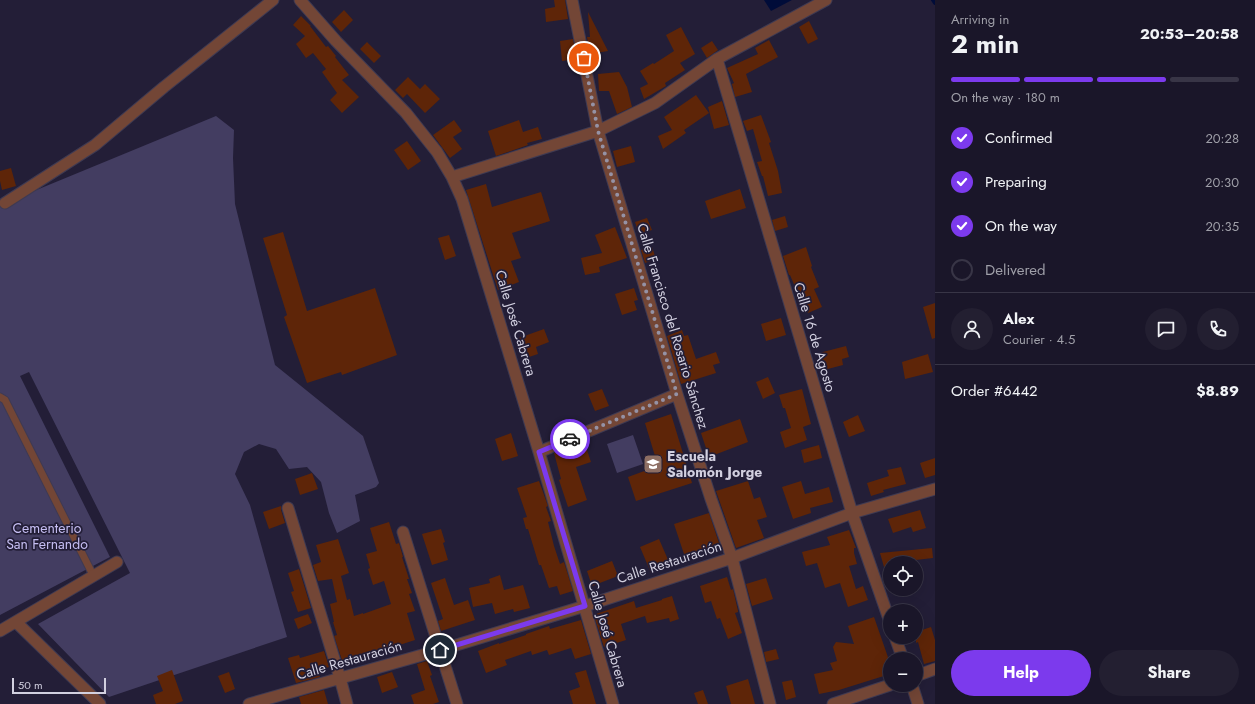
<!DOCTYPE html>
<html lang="en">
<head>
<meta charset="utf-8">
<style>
  :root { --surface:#1a1629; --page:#231f31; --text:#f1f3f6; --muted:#9f9fa8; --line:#383546; --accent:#7c3aed }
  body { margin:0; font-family:Jost,sans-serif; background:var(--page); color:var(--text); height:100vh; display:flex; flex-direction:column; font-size:15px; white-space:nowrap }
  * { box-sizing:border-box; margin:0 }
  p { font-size:13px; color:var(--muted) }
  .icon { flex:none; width:22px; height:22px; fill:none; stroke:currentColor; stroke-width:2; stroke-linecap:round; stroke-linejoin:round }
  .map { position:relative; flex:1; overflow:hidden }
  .side { display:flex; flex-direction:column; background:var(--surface); width:320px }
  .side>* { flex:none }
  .tools { position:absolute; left:883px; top:556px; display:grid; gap:8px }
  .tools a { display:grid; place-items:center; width:40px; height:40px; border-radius:50%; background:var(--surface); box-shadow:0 4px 16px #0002,0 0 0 1px var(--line); font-size:20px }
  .scale { position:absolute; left:12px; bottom:10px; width:94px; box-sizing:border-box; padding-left:4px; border:2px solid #d2d0e0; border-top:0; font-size:11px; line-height:14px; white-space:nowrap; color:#d2d0e0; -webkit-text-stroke:3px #231e37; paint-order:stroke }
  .pin { position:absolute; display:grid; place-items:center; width:34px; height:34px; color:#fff; margin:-17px; border:2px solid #fff; border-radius:50%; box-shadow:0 1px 4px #0007 }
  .courier { position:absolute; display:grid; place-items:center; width:40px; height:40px; margin:-20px; border:3px solid #7c3aed; border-radius:50%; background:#fff; color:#222; box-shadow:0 1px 5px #0007 }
  .summary em { font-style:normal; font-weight:700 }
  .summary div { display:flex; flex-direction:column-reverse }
  .summary { display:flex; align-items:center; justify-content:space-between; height:68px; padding:0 16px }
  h1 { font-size:26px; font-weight:700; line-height:30px }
  .bar { display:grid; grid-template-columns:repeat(4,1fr); gap:6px 4px; align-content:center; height:48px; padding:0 16px }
  .bar i { height:5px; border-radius:3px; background:var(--line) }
  .bar .selected { background:var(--accent) }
  .bar p { grid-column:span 4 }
  .line { display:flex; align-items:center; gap:10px; padding:0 16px; border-top:1px solid var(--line) }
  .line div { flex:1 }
  .round { display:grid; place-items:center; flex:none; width:42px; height:42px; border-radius:21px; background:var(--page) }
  ol { padding:0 16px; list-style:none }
  li { display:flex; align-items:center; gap:12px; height:44px }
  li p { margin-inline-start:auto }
  li .icon { padding:4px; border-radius:50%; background:var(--accent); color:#fff; stroke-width:4 }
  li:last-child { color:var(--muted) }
  li i { width:22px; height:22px; border:2px solid var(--line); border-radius:50% }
  .action { display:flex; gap:8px; margin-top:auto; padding:8px 16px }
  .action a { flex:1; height:46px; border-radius:24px; background:var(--accent); color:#fff; font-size:16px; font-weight:700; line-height:46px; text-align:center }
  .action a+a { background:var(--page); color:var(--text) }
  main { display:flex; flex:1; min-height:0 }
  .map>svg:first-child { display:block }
</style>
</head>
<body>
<main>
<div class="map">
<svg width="935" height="704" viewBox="0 0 935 704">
  <rect width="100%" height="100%" fill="#231e37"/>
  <path fill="#433d61" d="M216 116 234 130 233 158 235 204 275 365 363 436 379 483 376 487 355 495 360 521 337 533 329 513 321 482 307 467 289 469 276 449 259 444 244 452 235 474 250 505 287 637 109 697 38 624 130 573 29 372 20 376 110 557 0 615V205Z
    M633 435 643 464 617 473 607 444Z"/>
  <path fill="#000c39" d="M764 0H792L771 11Z"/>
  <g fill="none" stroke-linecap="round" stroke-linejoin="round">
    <path stroke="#000c39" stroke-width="4" d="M933 0 935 3"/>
  </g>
  <path fill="#5e2508" d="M554 0H565L568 19 546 22 545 9 555 7Z
    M344 10 353 20 341 32 332 22Z
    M588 12 608 51 590 54 587 37H590Z
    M301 16 311 26H310L326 47 328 46 336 56 335 57 349 75 342 80 359 97 342 113 330 100 337 93 322 72 326 69 313 53 306 58 296 44 305 36 293 25Z
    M809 21 818 39 808 44 799 27Z
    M681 27 695 54 680 63 685 70 665 83 666 86 644 99 640 88 648 84 640 71 653 63 654 64 674 51 666 35Z
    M573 39 577 59 562 61 560 41Z
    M769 40 778 57 746 74 752 92 735 97 732 84 734 83 727 68 758 54 755 48Z
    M712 41 718 50 707 58 701 48Z
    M367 42 381 56 374 63 360 49Z
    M619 72 627 87 632 107 617 114 609 91H599L598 74Z
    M408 77 420 89 425 84 440 99 425 113 407 94 403 98 395 90Z
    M696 95 709 113 684 130 686 133 663 149 658 136 672 130 664 117Z
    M722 101 729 125 714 129 708 107Z
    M761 115 771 142 769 143 778 171 782 193 768 196 763 176H762L757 162 762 161 753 129 747 131 743 121Z
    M454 120 462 131 453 137 462 149 450 158 433 135Z
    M519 120 523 132 538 127 542 139 527 143 528 145 496 156 488 131Z
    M407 141 421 161 408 170 394 150Z
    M631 146 635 162 617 167 613 151Z
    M11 168 16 186 2 190 0 181V171Z
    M486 184 492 207 541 192 550 221 512 233 521 258 511 261 519 282 498 290 466 190Z
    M740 189 746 208 711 219 705 201Z
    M785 216 788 227 775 231 772 220Z
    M647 218 652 230 639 234 635 222Z
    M615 227 627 258 599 267 600 272 585 275 581 258 602 253 595 235Z
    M283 232 307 311 375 288 397 355 342 375 341 372 307 383 284 317 287 315 263 238Z
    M449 235 456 256 445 260 438 238Z
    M652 247 656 259 645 263 641 250Z
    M806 247 812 266 811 267 819 287 814 289 822 307 808 313 806 307 804 308 790 275H789L783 256Z
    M634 288 638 300 634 301 637 310 622 315 615 294Z
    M935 303V338L932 339 923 307Z
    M781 318 786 335 766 341 761 324Z
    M544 329 549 342 536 347 538 354 526 358 524 350 520 351 516 339Z
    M682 330 684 336 688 335 696 359 716 352 720 363 713 365 716 373 681 384 667 336Z
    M846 346 849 357 842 359 843 365 824 370 819 353Z
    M928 354 933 372 905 379 902 362Z
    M768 377 775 393 763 399 756 382Z
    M602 389 609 406 595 411 588 394Z
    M802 389 811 424 803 427 807 440 785 448 780 432 791 428 785 408H783L779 395Z
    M671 414 692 483 636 501 628 477 658 466 645 423Z
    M858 415 865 431 849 437 843 422Z
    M740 419 748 442 709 457 701 433Z
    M511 433 518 456 502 461 495 439Z
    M585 444 591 462 576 467 587 500 568 507 559 480 561 479 554 453Z
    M819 445 822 458 804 463 801 450Z
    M935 458V475L925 478 920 463Z
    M901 467 906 484 883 490 884 492 871 496 867 483 889 476 887 470Z
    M312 473 318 489 300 495 295 479Z
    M539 481 548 506 546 507 551 521 548 522 554 546 560 564 564 562 573 591 560 595 557 586 549 588 541 565H539L528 529H526L523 518 527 517 517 488Z
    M748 481 754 499 760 497 767 517 757 520 764 538 736 548 716 491Z
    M801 481 805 494 829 487 833 502 810 508 811 513 793 519 782 487Z
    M281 506V510L285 523 269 529 263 512Z
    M920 510 926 528 913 532 911 527 893 533 888 519Z
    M709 513 720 546 685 557 674 524Z
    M389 522 396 544 399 543 403 557H402L409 579H407L412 593 409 594 415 611 407 613 415 640 384 650V649L343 663 334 636 337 635 333 622H334L330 604 337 602 332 579 318 581 313 565 321 562 316 545 338 539 349 573 341 576 347 600 350 599 354 616 363 613V614L391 604 384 581 373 585 368 569 370 568 366 554 377 551 370 528Z
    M441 529 445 542 443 543 448 560 432 565 422 534Z
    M849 530 856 548H854V553L857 564 849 566 856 589 863 586 868 600 848 607 840 583 825 588 817 563 806 566 802 552 830 545 827 537Z
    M659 539 669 562 664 563 666 567 651 573 640 547Z
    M932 548 933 558 890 563V565L884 567 880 553Z
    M612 561 618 576 592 586 587 571Z
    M299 569 311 608 298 612 291 592 294 591 288 573Z
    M500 575 504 590 523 585 530 608 514 612 513 609 495 614 492 603 473 607 469 588 490 583 489 579Z
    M727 577 731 590 733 589 738 611V612L735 613 742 633 728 639 720 618 717 619 711 601 705 603 700 586Z
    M445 578 454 605 468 600 475 620 441 631 438 621 443 619 431 583Z
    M766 578 773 599 752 606 746 584Z
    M672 596 679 619 670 622 669 618 647 623 645 616 621 624 626 640 604 647 594 616 597 615 596 614 634 601 636 608 662 600V599Z
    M308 614 312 623 298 629 294 619Z
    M874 617 890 663V671L886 672 887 675 839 690 819 694 814 674 833 670 830 663 837 661 833 647 836 642 854 644 848 626Z
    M581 620 591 654 575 659 571 648 549 655 547 650 532 655 531 651 505 660 507 665 486 673 478 651 499 643V644L526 635V634L549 626 550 629Z
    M931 627 935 640V661L924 664 918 642 916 643V632Z
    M776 649 779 659 766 662 764 652Z
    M324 651 329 667 318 671 320 677 296 683 288 658 299 655 300 658Z
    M427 661 432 675 430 676 439 702 433 704H414L411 695 425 690 417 664Z
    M172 670 183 701 175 704H156L153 695 163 691 157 676Z
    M586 670 596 704H573L569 691 580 687 575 673Z
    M229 672 235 689 225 693 218 676Z
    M392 672 398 687 382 693 377 677Z
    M748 679 755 704H731L726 686Z
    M792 680 796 697 786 700 782 682Z
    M324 690 328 704H301L299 697Z
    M703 690 708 704H698L694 693Z"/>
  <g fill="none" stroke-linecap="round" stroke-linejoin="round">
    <g stroke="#3f3a52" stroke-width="9">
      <path id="service" d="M0 397 5 400 94 577"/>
    </g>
    <g stroke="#3f3a52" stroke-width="13">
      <path id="minor" d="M300 0 336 41 406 113 437 152 452 177 462 199 539 452 613 704
        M572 0 598 131 677 394 711 499 732 558 770 704
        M717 59 852 513 890 622
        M452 177 598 131 655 103 717 59 826 0
        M5 203 95 145 164 87 273 0
        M539 452 677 394
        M288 508 340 678 347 704
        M403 532 457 704
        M16 622 100 704
        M0 631 117 562
        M895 637 903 659
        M916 676 935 669
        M912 685 918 704
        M249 704 440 650 585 606 732 558 852 513 935 489
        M833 704 890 685"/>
    </g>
    <use href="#service" stroke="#734636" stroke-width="7"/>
    <use href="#minor" stroke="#734636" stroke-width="11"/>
  </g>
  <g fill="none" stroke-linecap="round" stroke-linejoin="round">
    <path stroke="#9592a5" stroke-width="4" stroke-dasharray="0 7.2" d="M570 439 677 394 598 131 584 58"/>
    <path stroke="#7c3aed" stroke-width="5" d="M440 650 585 606 539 452 570 439"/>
  </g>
  <defs>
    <g id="school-square" transform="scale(1)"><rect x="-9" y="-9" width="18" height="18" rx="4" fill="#8d6e63" stroke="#231e37"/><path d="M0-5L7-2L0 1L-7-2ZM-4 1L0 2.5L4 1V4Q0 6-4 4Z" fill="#fff"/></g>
  </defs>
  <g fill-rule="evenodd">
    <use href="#school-square" x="653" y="464"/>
  </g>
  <g text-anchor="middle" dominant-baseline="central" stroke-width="3.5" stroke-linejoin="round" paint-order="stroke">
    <g font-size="14" fill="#d2d0e0" stroke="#231e37">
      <text transform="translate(516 323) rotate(73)">Calle José Cabrera</text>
      <text transform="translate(673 326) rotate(73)">Calle Francisco del Rosario Sánchez</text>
      <text transform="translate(815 337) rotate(73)">Calle 16 de Agosto</text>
      <text transform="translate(669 562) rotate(-18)">Calle Restauración</text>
      <text transform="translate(608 634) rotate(74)">Calle José Cabrera</text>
      <text transform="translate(349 660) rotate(-16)">Calle Restauración</text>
    </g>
    <g font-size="14" font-weight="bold" fill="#d2d0e0" stroke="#231e37" text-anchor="start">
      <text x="667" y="456">Escuela<tspan x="667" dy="16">Salomón Jorge</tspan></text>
    </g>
    <g font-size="14" fill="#c6bef3" stroke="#231e37">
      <text x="47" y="528">Cementerio<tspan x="47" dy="16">San Fernando</tspan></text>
    </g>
  </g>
</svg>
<div class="tools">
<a><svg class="icon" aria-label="locate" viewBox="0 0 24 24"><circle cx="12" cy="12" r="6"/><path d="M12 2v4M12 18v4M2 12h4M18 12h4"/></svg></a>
<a>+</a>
<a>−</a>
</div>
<div class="scale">50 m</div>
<div class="pin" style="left:584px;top:58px;background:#ea580c"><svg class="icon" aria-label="bag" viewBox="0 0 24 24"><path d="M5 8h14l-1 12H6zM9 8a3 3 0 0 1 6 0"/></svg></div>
<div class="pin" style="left:440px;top:650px;background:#1f2937"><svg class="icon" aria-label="home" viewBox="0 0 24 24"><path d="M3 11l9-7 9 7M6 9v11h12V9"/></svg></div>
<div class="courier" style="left:570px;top:439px"><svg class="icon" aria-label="car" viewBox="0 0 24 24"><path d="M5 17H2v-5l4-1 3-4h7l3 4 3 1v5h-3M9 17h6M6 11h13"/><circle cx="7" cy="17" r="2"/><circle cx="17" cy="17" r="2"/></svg></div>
</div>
<section class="side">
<div class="summary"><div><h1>2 min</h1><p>Arriving in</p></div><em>20:53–20:58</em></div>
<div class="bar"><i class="selected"></i><i class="selected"></i><i class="selected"></i><i></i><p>On the way · 180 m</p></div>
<ol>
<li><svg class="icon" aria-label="check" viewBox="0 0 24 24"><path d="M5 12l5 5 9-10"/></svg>Confirmed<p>20:28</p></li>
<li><svg class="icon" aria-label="check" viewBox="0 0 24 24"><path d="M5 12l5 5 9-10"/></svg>Preparing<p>20:30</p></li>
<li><svg class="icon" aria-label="check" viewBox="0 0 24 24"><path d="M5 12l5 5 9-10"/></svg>On the way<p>20:35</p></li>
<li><i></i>Delivered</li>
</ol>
<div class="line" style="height:72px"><a class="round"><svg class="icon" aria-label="person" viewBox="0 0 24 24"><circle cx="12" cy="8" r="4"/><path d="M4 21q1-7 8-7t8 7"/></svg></a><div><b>Alex</b><p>Courier · 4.5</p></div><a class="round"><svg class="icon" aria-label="chat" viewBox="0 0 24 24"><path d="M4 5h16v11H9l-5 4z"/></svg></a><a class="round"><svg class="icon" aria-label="phone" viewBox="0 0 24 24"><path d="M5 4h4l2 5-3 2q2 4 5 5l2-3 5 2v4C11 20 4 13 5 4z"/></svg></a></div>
<div class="line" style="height:52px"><div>Order #6442</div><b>$8.89</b></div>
<div class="action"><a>Help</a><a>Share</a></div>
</section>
</main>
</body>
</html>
